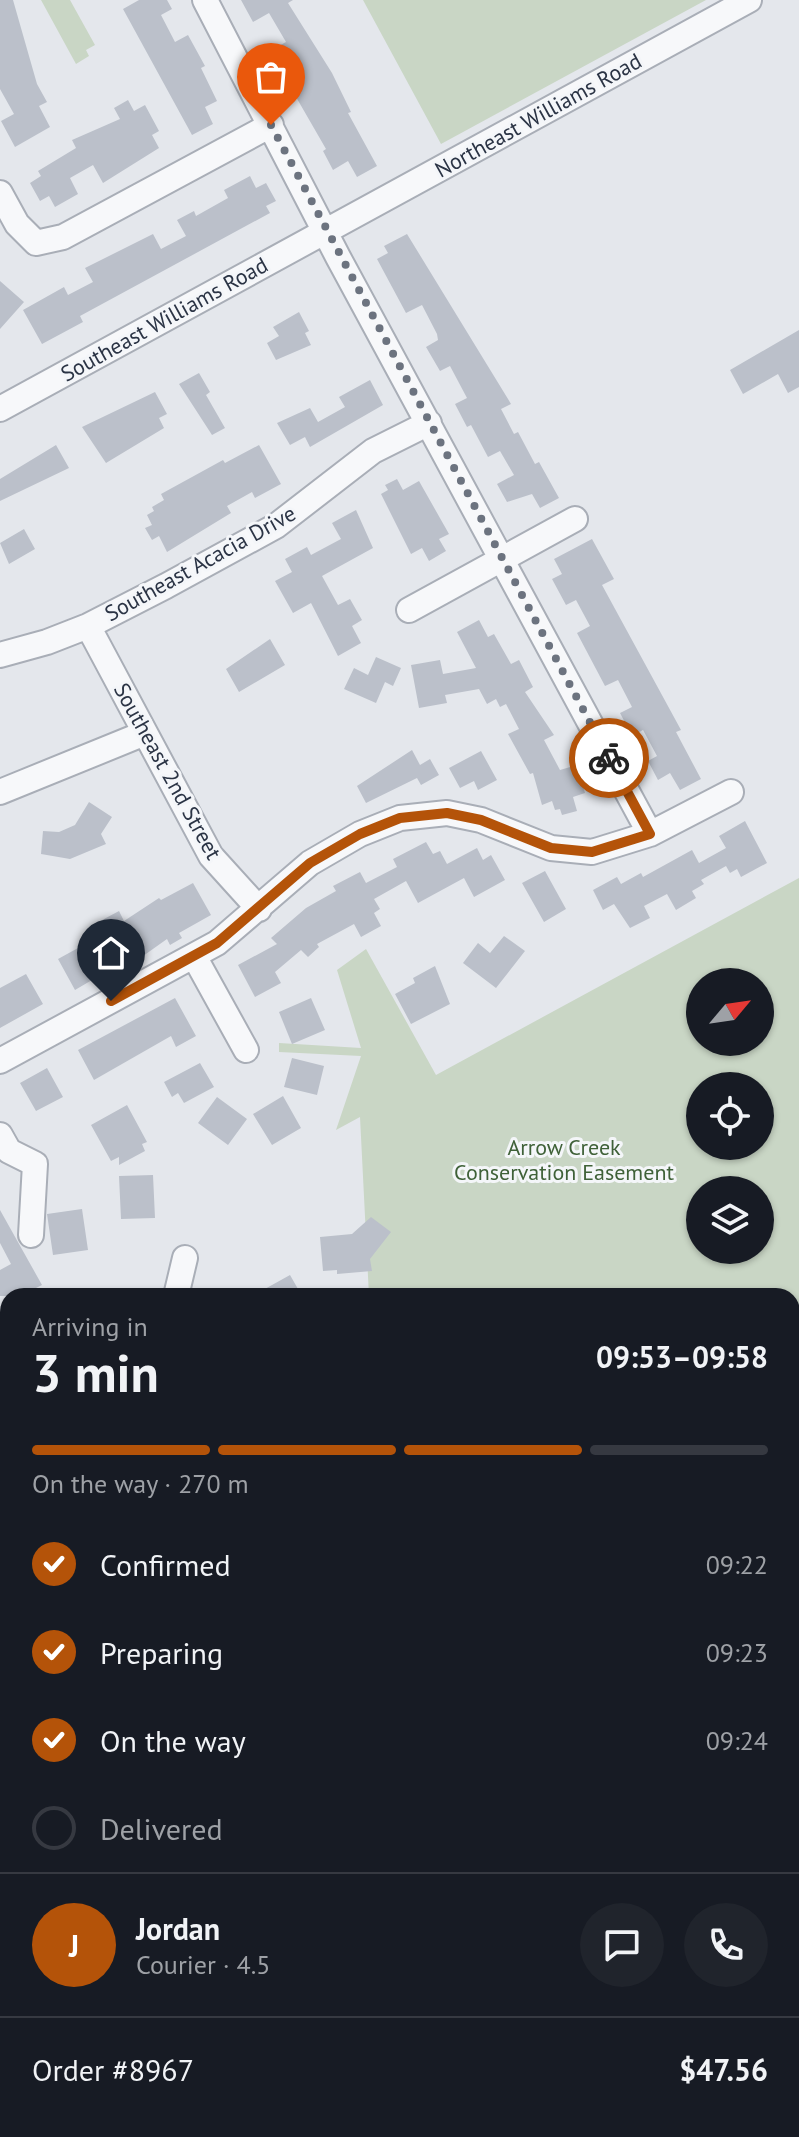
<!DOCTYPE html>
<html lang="en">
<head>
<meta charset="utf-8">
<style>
  :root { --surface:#171b24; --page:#20242c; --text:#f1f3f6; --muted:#9ea1a6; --line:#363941; --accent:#b45309 }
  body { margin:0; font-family:"PT Sans",sans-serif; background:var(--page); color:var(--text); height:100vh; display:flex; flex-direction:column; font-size:30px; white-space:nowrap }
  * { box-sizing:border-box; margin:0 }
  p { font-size:26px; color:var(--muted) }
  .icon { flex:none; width:44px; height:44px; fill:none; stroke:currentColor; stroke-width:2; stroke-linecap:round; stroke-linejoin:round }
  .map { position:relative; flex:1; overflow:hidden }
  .sheet { position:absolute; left:0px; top:1288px; width:800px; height:850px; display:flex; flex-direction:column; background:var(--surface); border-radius:24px 24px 0 0; box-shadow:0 2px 6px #0004 }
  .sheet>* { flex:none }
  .needle { width:52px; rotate:61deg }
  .fabs { position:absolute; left:686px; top:968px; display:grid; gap:16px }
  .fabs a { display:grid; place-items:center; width:88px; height:88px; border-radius:50%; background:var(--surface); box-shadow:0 2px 6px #0004; font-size:40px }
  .pin { position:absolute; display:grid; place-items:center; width:68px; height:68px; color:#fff; margin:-82px -34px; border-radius:50% 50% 50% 0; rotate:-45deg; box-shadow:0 0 8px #0007 }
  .pin .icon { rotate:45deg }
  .courier { position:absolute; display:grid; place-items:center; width:80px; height:80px; margin:-40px; border:6px solid #b45309; border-radius:50%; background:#fff; color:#222; box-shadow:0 2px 10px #0007 }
  .overview em { font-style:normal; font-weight:700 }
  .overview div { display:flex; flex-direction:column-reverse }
  .overview { display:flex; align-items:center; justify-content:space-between; height:136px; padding:0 32px }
  h1 { font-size:52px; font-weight:700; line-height:60px }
  .bar { display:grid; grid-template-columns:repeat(4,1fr); gap:12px 8px; align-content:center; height:96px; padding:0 32px }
  .bar i { height:10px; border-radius:6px; background:var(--line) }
  .bar .selected { background:var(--accent) }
  .bar p { grid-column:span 4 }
  .line { display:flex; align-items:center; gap:20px; padding:0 32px; border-top:2px solid var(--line) }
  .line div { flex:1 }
  .round { display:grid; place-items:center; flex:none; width:84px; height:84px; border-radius:42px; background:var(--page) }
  ol { padding:0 32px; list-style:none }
  li { display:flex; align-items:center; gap:24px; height:88px }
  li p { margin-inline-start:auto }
  li .icon { padding:8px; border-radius:50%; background:var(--accent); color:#fff; stroke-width:4 }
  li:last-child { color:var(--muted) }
  li i { width:44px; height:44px; border:4px solid var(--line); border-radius:50% }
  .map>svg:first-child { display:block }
</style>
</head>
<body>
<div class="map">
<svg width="799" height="2137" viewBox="0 0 799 2137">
  <rect width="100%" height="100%" fill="#e4e7ec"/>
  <path fill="#c9d6c5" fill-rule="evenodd" d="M41 0H70L95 45 86 50 89 56 76 64Z
    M363 0H706L441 144Z
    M799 878V2061L792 2067V1296H369L360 1117 336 1130 361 1056 279 1052V1043L361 1048 337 970 366 949 436 1075ZM700 982H760V1042H700ZM700 1086H760V1146H700ZM700 1190H760V1250H700Z
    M8 1972V2130H723L715 2137H0V1981Z"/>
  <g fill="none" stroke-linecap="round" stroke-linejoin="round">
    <path stroke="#9fb4cc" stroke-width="5" d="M792 1862 799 1851
      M546 2137 554 2130"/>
  </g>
  <path fill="#bbc0ca" d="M0 0H13L37 84 47 102 39 106 50 127 15 147 1 121 14 114 0 89Z
    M139 0H167L172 9 161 15 175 42 188 35 205 66 201 68 217 101 205 107 213 124 192 135 123 9Z
    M241 0H293L288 3 332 73 351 112 348 113 377 166 357 177 348 161 333 170 323 151 326 149 277 64 273 49 286 42 269 13 253 22Z
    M128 100 134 111 145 105 159 131 152 135 159 148 103 183 93 165 70 178 78 194 55 207 49 196 40 201 30 183 41 176 38 171 76 148 72 140 120 119 114 108Z
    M250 176 256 188 266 183 276 201 266 206 270 213 80 316 83 322 42 344 23 310 64 287 68 295 93 282 85 268 153 234 161 249 186 236 177 220 194 211 196 216 228 198 224 190Z
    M407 234 511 404 501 409 514 434 518 432 535 464 539 462 559 498 540 508 532 494 507 502 497 484 514 475 500 451 488 457 471 425 467 427 455 404 467 398 450 366 440 371 426 347 438 340 437 334 422 305 406 313 377 259 388 253 384 246Z
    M0 281 24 302 0 329Z
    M299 312 309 331 305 333 311 345 276 360 267 343 279 336 273 327Z
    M799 330V387L788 393 778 374 743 394 730 370Z
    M199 373 210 392 206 395 225 428 212 435 179 384Z
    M370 380 383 405 310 447 305 437 290 445 277 423 310 408 318 422 345 407 339 397Z
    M155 392 167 414 159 418 164 428 106 463 82 427Z
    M56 445 69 468 0 501V479Z
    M259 445 281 484 255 498 252 492 227 506 231 513 167 552 159 536 152 540 145 528 152 525 147 515 154 511 152 507 164 500 161 494 223 460 225 463Z
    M397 479 403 490 419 481 449 534 439 539 446 551 429 561 422 548 411 554 381 494 388 490 385 485Z
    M356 510 373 548 322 576 338 605 350 599 362 620 352 626 361 643 338 656 311 603 293 613 275 581 292 572 285 559 307 547 311 555 341 539 332 523Z
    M24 529 35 549 9 564 0 543Z
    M592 539 614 579 602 585 681 730 676 732 701 779 680 790 670 773 658 780 648 761 657 756 643 730 632 736 620 713 632 707 618 680 605 686 577 633 590 626 576 600 566 605 552 579 562 574 554 559Z
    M479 620 488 637 494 634 511 664 519 660 533 687 525 692 554 735 544 740 560 770 577 765 585 793 573 797 577 811 562 815 560 809 555 810 552 801 542 805 533 773 530 774 508 734 519 729 506 704 500 707 496 699 487 704 479 689 445 695 447 703 419 708 411 665 440 660 443 674 476 668 457 632Z
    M270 639 285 665 239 692 226 669Z
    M376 657 401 668 393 686 385 682 376 703 344 689 354 668 368 675Z
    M412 750 420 765 430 759 439 775 421 785 417 778 366 803 357 786Z
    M481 751 497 780 478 790 474 781 460 788 449 768Z
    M89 802 112 817 101 834 106 844 70 859 41 854 43 831 59 832 75 825Z
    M745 821 767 863 741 877 737 869 730 873 726 866 701 880 704 884 692 891 696 898 676 910 667 894 644 906 650 918 630 928 614 904 603 910 593 890 617 877 621 884 641 873 643 877 692 850 699 863 726 848 719 836Z
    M426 842 433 854 440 851 447 864 477 848 483 860 491 855 505 880 474 897 464 878 418 903 406 881 374 899 380 909 374 913 381 926 361 937 354 924 317 944 319 947 308 957 301 950 275 972 281 983 255 997 238 965 277 944 271 938 306 908 336 891 333 886 360 872 366 883 397 867 393 859Z
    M545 871 566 909 544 922 522 883Z
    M193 883 211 915 179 933 182 938 170 945 167 939 129 966 126 960 75 990 58 959 98 937 91 926 119 911 124 921 159 898 161 900Z
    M504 936 525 951 496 988 463 963 478 943 490 953Z
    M435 966 450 1004 411 1024 395 994 415 983 413 978Z
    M26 974 43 1004 0 1028V988Z
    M175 998 196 1036 176 1047 171 1036 94 1080 78 1050Z
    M311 998 325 1030 292 1044 279 1012Z
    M292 1058 324 1066 317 1095 284 1087Z
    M200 1063 214 1087 184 1103 178 1093 172 1097 164 1082Z
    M47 1068 63 1097 36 1111 20 1083Z
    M283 1096 301 1128 272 1145 253 1114Z
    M217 1097 247 1119 228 1145 198 1123Z
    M127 1105 147 1142 142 1144 145 1151 119 1165V1157L111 1161 91 1125Z
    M153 1175 155 1218 121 1219 119 1176Z
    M82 1209 88 1250 53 1255 47 1214Z
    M0 1210 42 1285 20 1296H0V1270L11 1264 0 1243Z
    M371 1217 391 1232 370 1259 372 1271 337 1274V1270L323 1271 320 1237 352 1234Z
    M290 1275 302 1296H252Z"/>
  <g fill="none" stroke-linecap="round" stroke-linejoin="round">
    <g stroke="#a9aeb7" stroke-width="28">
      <path id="minor" d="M205 0 338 257 650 834
        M0 193 17 224 36 243 63 237 271 125
        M0 409 749 0
        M409 610 575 519
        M88 626 211 856 259 909
        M0 655 47 642 88 626 166 586 276 526 373 451 429 423
        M0 792 145 733
        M194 956 246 1050
        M0 1061 217 943 310 863 360 834 400 818 447 813 481 820 551 848 592 852 650 834 731 792
        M0 1135 9 1151 35 1164 31 1235
        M176 1296 185 1258
        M0 1407 8 1409"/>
    </g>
    <g stroke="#a3abb8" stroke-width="34">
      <path id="major" d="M792 1976 799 1967
        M618 2137 628 2130"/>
    </g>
    <use href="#minor" stroke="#f7f8fa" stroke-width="24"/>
    <use href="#major" stroke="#fff" stroke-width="30"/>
  </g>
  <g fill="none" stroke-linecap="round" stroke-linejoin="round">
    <path stroke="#6c737f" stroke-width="8" stroke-dasharray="0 14.4" d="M271 125 609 758"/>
    <path stroke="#b45309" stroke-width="10" d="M111 1001 217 943 310 863 360 834 400 818 447 813 481 820 551 848 592 852 650 834 609 758"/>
  </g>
  <g text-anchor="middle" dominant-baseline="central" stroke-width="6" stroke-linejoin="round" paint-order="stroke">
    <g font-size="22" fill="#2b3445" stroke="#f4f6f9">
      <text transform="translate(538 115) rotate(-29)">Northeast Williams Road</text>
      <text transform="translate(164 319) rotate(-29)">Southeast Williams Road</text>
      <text transform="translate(200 563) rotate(-29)">Southeast Acacia Drive</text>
      <text transform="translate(168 771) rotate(61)">Southeast 2nd Street</text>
    </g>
    <g font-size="22" fill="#3f6138" stroke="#f4f6f9">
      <text x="564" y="1147">Arrow Creek<tspan x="564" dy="25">Conservation Easement</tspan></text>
    </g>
  </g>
</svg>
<div class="fabs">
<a><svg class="needle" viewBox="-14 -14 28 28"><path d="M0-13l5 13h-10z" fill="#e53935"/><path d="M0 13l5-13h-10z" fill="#9ea1a6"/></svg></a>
<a><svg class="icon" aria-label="locate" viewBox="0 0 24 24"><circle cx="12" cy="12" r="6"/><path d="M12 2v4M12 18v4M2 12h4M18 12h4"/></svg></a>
<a><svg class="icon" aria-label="layers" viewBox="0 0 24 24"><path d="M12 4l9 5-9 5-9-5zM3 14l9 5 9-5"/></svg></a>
</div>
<div class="pin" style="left:271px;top:125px;background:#ea580c"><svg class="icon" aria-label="bag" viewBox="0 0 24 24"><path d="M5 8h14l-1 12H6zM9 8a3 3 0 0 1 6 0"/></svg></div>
<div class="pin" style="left:111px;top:1001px;background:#1f2937"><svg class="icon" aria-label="home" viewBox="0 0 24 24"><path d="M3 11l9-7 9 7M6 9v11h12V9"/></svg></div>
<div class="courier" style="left:609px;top:758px"><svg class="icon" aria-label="bike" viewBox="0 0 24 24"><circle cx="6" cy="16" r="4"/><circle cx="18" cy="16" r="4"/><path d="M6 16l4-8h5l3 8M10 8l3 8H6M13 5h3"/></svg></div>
<section class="sheet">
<div class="overview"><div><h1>3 min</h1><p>Arriving in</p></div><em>09:53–09:58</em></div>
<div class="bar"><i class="selected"></i><i class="selected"></i><i class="selected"></i><i></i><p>On the way · 270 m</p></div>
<ol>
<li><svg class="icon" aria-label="check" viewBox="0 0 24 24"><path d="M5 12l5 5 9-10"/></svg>Confirmed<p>09:22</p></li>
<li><svg class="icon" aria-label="check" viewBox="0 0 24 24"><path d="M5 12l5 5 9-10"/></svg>Preparing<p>09:23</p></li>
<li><svg class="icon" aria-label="check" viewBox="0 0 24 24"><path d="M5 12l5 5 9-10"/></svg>On the way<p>09:24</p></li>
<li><i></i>Delivered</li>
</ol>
<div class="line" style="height:144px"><b class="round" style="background:var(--accent);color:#fff">J</b><div><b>Jordan</b><p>Courier · 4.5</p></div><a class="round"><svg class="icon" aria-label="chat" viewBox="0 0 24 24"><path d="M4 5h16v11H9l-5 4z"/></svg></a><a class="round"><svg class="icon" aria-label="phone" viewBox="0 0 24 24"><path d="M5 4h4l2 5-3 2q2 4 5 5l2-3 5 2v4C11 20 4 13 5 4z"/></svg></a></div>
<div class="line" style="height:104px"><div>Order #8967</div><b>$47.56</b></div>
</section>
</div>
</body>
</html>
